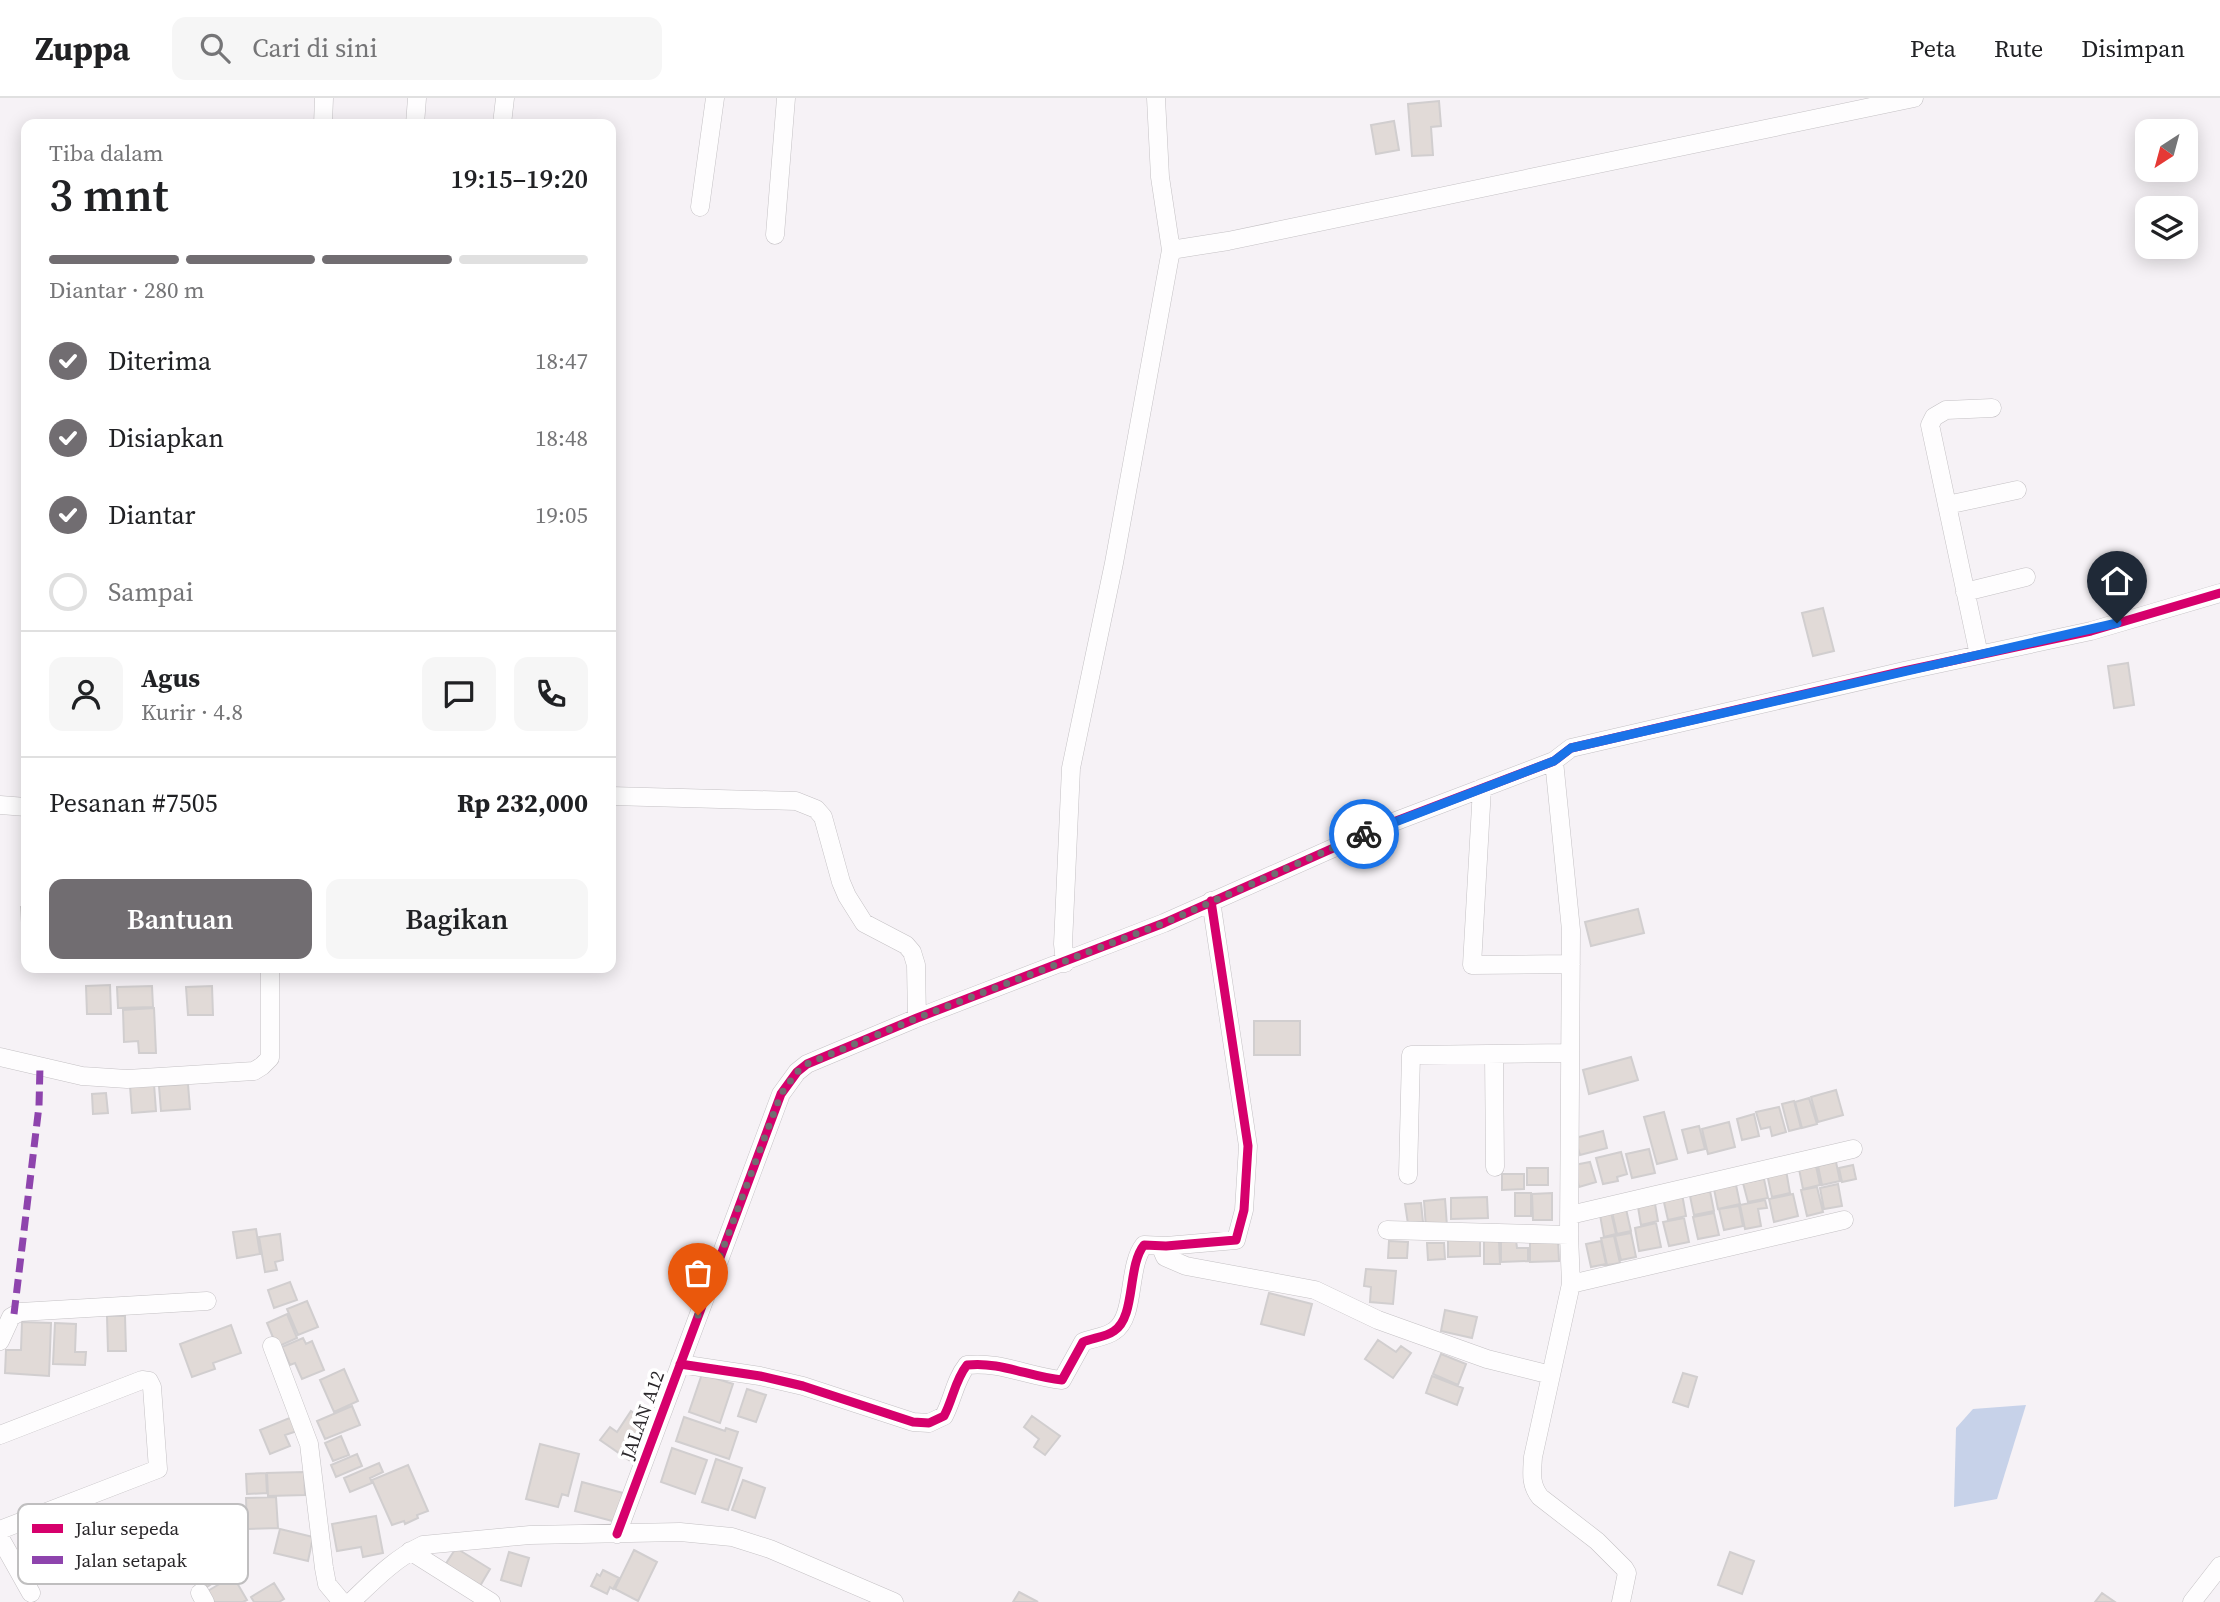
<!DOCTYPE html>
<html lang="id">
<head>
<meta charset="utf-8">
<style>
  :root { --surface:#fff; --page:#f6f6f6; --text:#202124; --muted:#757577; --line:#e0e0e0; --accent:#716d71 }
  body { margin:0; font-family:"Source Serif 4",serif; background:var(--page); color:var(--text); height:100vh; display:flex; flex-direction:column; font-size:26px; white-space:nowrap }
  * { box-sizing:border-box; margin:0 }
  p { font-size:23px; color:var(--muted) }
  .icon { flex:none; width:38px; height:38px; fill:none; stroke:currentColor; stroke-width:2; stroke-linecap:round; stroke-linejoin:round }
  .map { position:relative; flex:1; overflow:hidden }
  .side { position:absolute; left:21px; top:21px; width:595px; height:854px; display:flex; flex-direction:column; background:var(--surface); border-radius:14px; box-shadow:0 4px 18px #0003 }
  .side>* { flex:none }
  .needle { width:46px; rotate:216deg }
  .fabs { position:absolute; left:2135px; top:21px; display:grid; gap:14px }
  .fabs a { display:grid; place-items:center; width:63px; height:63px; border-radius:14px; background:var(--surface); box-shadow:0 4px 18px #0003; font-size:35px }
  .pin { position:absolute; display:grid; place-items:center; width:60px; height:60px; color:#fff; margin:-72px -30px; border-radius:50% 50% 50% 0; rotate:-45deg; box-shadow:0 0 7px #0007 }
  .pin .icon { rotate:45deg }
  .courier { position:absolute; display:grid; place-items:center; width:70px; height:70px; margin:-35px; border:5px solid #1a73e8; border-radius:50%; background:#fff; color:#222; box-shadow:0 2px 9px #0007 }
  .headline em { font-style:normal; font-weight:600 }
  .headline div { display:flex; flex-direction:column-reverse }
  .headline { display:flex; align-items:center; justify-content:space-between; height:119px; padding:0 28px }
  h1 { font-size:46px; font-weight:600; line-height:52px }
  .bar { display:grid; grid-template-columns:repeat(4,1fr); gap:10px 7px; align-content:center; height:84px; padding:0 28px }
  .bar i { height:9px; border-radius:5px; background:var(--line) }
  .bar .current { background:var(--accent) }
  .bar p { grid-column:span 4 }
  .line { display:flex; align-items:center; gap:18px; padding:0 28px; border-top:2px solid var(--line) }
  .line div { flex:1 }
  .round { display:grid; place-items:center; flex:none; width:74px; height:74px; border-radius:14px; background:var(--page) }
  ol { padding:0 28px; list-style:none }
  li { display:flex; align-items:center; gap:21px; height:77px }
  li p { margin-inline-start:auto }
  li .icon { padding:7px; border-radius:50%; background:var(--accent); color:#fff; stroke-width:4 }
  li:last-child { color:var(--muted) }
  li i { width:38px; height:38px; border:4px solid var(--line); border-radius:50% }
  .action { display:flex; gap:14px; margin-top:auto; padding:14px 28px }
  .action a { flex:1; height:80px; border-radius:14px; background:var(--accent); color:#fff; font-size:28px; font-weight:600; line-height:80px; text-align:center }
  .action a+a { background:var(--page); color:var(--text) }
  header { display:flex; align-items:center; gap:42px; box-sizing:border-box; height:98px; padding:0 35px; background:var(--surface); border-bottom:2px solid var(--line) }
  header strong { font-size:33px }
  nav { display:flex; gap:38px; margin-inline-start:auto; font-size:24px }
  .search { width:490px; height:63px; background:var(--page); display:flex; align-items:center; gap:18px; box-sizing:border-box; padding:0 24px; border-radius:14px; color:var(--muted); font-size:26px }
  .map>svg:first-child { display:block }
</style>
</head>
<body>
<header>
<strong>Zuppa</strong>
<div class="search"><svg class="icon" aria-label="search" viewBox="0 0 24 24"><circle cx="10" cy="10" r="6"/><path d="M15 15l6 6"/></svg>Cari di sini</div>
<nav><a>Peta</a><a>Rute</a><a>Disimpan</a></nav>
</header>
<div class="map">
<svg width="2220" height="1504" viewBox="0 0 2220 1504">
  <rect width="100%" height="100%" fill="#f6f2f6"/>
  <path fill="#c7d2e9" d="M2026 1307 1997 1401 1954 1409 1956 1330 1973 1311Z"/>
  <path fill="#e1dad7" stroke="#d1cecf" stroke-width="2" d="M1439 3 1441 28 1431 29 1433 57 1412 58 1408 6Z
    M1394 23 1399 52 1376 56 1371 27Z
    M1823 510 1834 553 1813 558 1802 515Z
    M2128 565 2134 607 2114 610 2108 568Z
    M21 809H26V840H23Z
    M1638 811 1644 835 1591 848 1585 824Z
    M110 887 111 916H87L86 888Z
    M152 888 153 909 118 910 117 889Z
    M212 888 213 917H188L186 889Z
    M154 910 156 955H139L138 943 124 944 123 912Z
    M1254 923H1300V957H1254Z
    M1631 959 1638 982 1589 996 1583 972Z
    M154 986 156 1013 132 1015 130 988Z
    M188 986 190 1011 161 1013 159 988Z
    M1836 992 1843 1017 1818 1024 1811 999Z
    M106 995 108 1015 93 1016 92 996Z
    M1809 1000 1817 1026 1802 1030 1795 1004Z
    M1794 1003 1801 1030 1789 1033 1782 1006Z
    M1779 1009 1786 1034 1772 1038 1770 1029 1761 1031 1756 1014Z
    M1664 1014 1677 1061 1657 1066 1644 1019Z
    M1754 1016 1759 1038 1742 1042 1737 1021Z
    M1729 1024 1735 1049 1708 1056 1702 1031Z
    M1699 1028 1705 1051 1688 1055 1682 1032Z
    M1603 1033 1607 1050 1580 1057 1575 1040Z
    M1649 1051 1655 1075 1632 1080 1626 1056Z
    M1621 1054 1627 1076 1617 1079 1618 1083 1603 1086 1596 1060Z
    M1590 1064 1596 1084 1579 1089 1574 1067Z
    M1836 1064 1840 1083 1822 1087 1818 1068Z
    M1853 1067 1856 1081 1842 1084 1839 1070Z
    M1816 1068 1820 1087 1803 1091 1799 1071Z
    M1527 1070H1548V1087H1527Z
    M1786 1072 1790 1095 1772 1099 1767 1076Z
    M1502 1076H1524V1091L1502 1092Z
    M1764 1081 1768 1100 1748 1104 1743 1085Z
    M1838 1086 1842 1108 1824 1111 1820 1090Z
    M1736 1087 1740 1106 1718 1111 1714 1091Z
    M1817 1089 1823 1114 1807 1118 1801 1092Z
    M1710 1093 1714 1113 1694 1117 1690 1098Z
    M1515 1095H1531V1118H1515Z
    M1552 1095V1122H1533L1532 1096Z
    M1682 1096 1686 1118 1668 1122 1663 1100Z
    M1793 1096 1798 1118 1774 1124 1769 1101Z
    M1487 1099 1488 1120 1451 1121V1100Z
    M1445 1101 1447 1128 1426 1130 1424 1103Z
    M1765 1102 1767 1110 1758 1111 1761 1128 1745 1131 1740 1107Z
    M1421 1105 1423 1124 1408 1126 1405 1106Z
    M1655 1106 1658 1123 1641 1127 1638 1109Z
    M1739 1108 1743 1128 1724 1132 1719 1111Z
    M1626 1111 1631 1133 1617 1136 1612 1114Z
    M1611 1114 1616 1136 1604 1139 1600 1117Z
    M1714 1115 1719 1137 1698 1141 1693 1119Z
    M1684 1120 1689 1144 1669 1148 1663 1124Z
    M1656 1125 1661 1149 1639 1153 1635 1130Z
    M256 1131 260 1156 237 1160 233 1134Z
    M1631 1135 1636 1159 1621 1162 1615 1138Z
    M280 1136 283 1162 275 1164 277 1172 265 1174 259 1139Z
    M1614 1138 1620 1165 1607 1167 1601 1140Z
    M1558 1141 1559 1163 1530 1164V1142Z
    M1448 1142H1480V1158L1448 1159Z
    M1499 1142 1500 1166H1484V1143Z
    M1501 1142H1516L1517 1150H1528V1163L1501 1164Z
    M1389 1143 1408 1144 1407 1160H1388Z
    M1601 1143 1606 1166 1591 1169 1586 1146Z
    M1427 1145H1444L1445 1161 1428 1162Z
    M1366 1171 1396 1173 1393 1206 1370 1204 1371 1189 1364 1188Z
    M290 1184 297 1202 274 1210 268 1192Z
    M1269 1195 1312 1206 1304 1237 1261 1226Z
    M307 1203 318 1229 298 1237 287 1211Z
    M1445 1212 1477 1219 1472 1240 1441 1233Z
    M287 1216 297 1240 277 1249 267 1225Z
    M107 1218H125L126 1253H108Z
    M22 1224 51 1225 49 1278 5 1275 6 1252H21Z
    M55 1225 76 1226 75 1254H86L85 1267 53 1266Z
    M231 1227 241 1255 213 1265 215 1271 192 1279 180 1246Z
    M303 1240 306 1246 312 1243 324 1272 302 1281 295 1265 290 1267 282 1249Z
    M1378 1242 1396 1254 1401 1248 1411 1255 1393 1280 1365 1261Z
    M1441 1256 1466 1266 1458 1287 1433 1276Z
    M344 1271 358 1303 334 1314 320 1282Z
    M1683 1275 1697 1279 1688 1309 1673 1304Z
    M702 1276 733 1286 720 1325 689 1314Z
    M1432 1278 1463 1290 1457 1307 1426 1295Z
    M747 1291 766 1297 756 1324 738 1318Z
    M352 1308 360 1327 325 1341 317 1323Z
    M631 1313 653 1328 629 1362 600 1342 610 1329 617 1334Z
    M1032 1318 1060 1338 1045 1357 1034 1349 1039 1341 1024 1329Z
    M292 1319 297 1333 285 1337 290 1348 270 1356 260 1332Z
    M684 1319 725 1333 726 1330 738 1334 729 1361 676 1343Z
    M341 1338 349 1357 333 1363 325 1345Z
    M540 1346 579 1356 568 1398 562 1396 558 1409 526 1401Z
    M672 1350 707 1362 695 1396 661 1384Z
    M357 1356 362 1368 336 1379 331 1367Z
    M716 1361 742 1370 728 1412 702 1404Z
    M379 1365 383 1374 370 1380 372 1385 350 1394 344 1380Z
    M408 1367 428 1413 417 1417 418 1420 405 1426 404 1423 392 1427 372 1382Z
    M304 1374 305 1397 268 1398 267 1375Z
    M266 1375 267 1395 247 1396 246 1376Z
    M743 1382 765 1390 755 1420 732 1412Z
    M582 1384 623 1395 616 1424 575 1413Z
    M276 1399 278 1430 247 1431 246 1400Z
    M376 1418 383 1455 363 1459 361 1449 337 1453 332 1426Z
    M280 1431 313 1439 308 1463 274 1455Z
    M204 1440 227 1476 207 1489 183 1454Z
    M456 1450 490 1471 480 1488 445 1467Z
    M634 1452 657 1464 638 1503 615 1491Z
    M509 1454 529 1460 521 1488 501 1482Z
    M1730 1454 1754 1463 1742 1496 1718 1487Z
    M603 1472 619 1480 613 1491 610 1489 607 1496 591 1488 597 1476 600 1478Z
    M233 1478 247 1502 243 1504H212L206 1494Z
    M274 1485 284 1501 279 1504H254L251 1499Z
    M1019 1494 1038 1504H1013Z
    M2102 1495 2115 1504H2095Z"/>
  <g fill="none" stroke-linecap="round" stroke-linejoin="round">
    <g stroke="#c4c1c4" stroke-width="19">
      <path id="minor" d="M1156 0 1160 79 1171 152 1228 143 1914 0
        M323 26 324 0
        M415 26 417 0
        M502 26 505 0
        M700 109 715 0
        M775 137 786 0
        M1947 407 2017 392
        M1965 494 2026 479
        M1979 557 1930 327 1934 319 1946 312 1992 310
        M1554 663 1571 832 1569 1137 1571 1186 1533 1359C1532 1375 1530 1386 1540 1399L1597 1443 1624 1470 1627 1475 1621 1504
        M1482 690 1472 867 1571 866
        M611 698 796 703 816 711 823 719 841 784 847 798 864 825 906 847 912 854 916 867 917 920
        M0 707 26 709
        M1065 865 1063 846 1071 670 1114 465 1171 152
        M1494 956 1495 1069
        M0 959 82 978 127 981 254 973 262 968 270 960V870
        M1408 1077 1411 957 1570 955
        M1570 1117 1853 1051
        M1387 1132 1569 1137
        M1166 1148 1162 1152 1165 1159 1186 1168 1315 1192 1378 1222 1487 1261 1551 1277
        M1571 1186 1844 1122
        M0 1243 11 1219 20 1214 207 1203
        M272 1248 309 1346 324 1470 327 1486 342 1504
        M680 1266 760 1278 803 1288 913 1324 929 1325 944 1318C953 1301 955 1282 967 1267 999 1263 1030 1279 1062 1282L1083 1244C1092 1240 1106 1239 1114 1233 1136 1219 1127 1168 1144 1147L1166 1148 1236 1142 1244 1112 1248 1048 1211 803
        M0 1337 142 1282 149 1283 152 1289 158 1371 0 1432
        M82 1401 104 1453
        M617 1436 781 996 797 974 807 966 917 920 1164 825 1383 728 1554 663 1571 650 1904 573 2091 533 2220 495
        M0 1440 31 1495
        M410 1453 491 1504
        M200 1495 205 1504
        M351 1504C373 1483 395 1460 423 1447L530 1437 680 1434 732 1439 770 1451 894 1504
        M2192 1504 2220 1468"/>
    </g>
    <use href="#minor" stroke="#fefdfe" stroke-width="18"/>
    <path stroke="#8e44ad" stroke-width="7" stroke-dasharray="14 7" stroke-linecap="butt" d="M14 1216 39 1008 40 968"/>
    <g stroke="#fff" stroke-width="13">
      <path id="cycleway" d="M680 1266 760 1278 803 1288 913 1324 929 1325 944 1318C953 1301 955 1282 967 1267 999 1263 1030 1279 1062 1282L1083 1244C1092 1240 1106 1239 1114 1233 1136 1219 1127 1168 1144 1147L1166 1148 1236 1142 1244 1112 1248 1048 1211 803
        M617 1436 781 996 797 974 807 966 917 920 1164 825 1383 728 1554 663 1571 650 1904 573 2091 533 2220 495"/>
    </g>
    <use href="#cycleway" stroke="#d6006c" stroke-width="9"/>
  </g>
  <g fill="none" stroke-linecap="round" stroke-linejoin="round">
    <path stroke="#716d71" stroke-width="7" stroke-dasharray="0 12.6" d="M698 1217 781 996 797 974 807 966 917 920 1164 825 1364 736"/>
    <path stroke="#1a73e8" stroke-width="9" d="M1364 736 1554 663 1571 650 2117 525"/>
  </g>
  <g text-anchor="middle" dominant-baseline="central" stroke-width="7" stroke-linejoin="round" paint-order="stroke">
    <g font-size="19" fill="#292629" stroke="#fff">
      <text transform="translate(642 1317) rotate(-70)">JALAN A12</text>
    </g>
  </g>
  <rect x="18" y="1406" width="230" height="80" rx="10" fill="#fff" stroke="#bfbebf" stroke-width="2"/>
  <rect x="32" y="1426" width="31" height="9" fill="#d6006c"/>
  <rect x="32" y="1458" width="31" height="8" fill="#8e44ad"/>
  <g font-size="19" fill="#292629">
    <text x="75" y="1437">Jalur sepeda</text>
    <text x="75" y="1469">Jalan setapak</text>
  </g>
</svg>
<div class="fabs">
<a><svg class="needle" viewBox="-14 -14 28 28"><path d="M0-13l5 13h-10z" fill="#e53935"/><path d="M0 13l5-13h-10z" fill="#757577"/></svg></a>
<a><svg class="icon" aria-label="layers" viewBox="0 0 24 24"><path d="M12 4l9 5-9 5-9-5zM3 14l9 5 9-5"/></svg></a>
</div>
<div class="pin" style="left:698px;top:1217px;background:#ea580c"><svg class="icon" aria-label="bag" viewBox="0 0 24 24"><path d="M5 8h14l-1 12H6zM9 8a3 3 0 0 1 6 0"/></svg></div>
<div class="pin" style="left:2117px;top:525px;background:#1f2937"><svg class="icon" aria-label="home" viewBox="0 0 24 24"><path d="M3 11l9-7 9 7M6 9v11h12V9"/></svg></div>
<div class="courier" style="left:1364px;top:736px"><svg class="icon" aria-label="bike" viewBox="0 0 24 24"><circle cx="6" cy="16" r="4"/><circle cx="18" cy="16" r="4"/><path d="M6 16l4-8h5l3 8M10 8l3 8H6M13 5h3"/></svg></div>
<section class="side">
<div class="headline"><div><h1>3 mnt</h1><p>Tiba dalam</p></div><em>19:15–19:20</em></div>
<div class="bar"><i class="current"></i><i class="current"></i><i class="current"></i><i></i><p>Diantar · 280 m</p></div>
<ol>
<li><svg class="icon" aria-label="check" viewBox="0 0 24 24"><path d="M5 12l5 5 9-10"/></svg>Diterima<p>18:47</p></li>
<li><svg class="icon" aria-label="check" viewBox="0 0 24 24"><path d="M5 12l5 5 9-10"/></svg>Disiapkan<p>18:48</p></li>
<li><svg class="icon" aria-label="check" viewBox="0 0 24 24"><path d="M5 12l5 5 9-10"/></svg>Diantar<p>19:05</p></li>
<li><i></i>Sampai</li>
</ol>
<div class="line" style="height:126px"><a class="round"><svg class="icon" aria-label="person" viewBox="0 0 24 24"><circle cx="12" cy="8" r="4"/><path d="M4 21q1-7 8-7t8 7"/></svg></a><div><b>Agus</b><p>Kurir · 4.8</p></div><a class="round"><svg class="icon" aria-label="chat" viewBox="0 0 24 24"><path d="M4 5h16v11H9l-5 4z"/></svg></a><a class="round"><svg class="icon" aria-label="phone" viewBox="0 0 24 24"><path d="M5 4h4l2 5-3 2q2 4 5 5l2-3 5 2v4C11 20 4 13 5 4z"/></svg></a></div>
<div class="line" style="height:91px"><div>Pesanan #7505</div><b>Rp 232,000</b></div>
<div class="action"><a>Bantuan</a><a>Bagikan</a></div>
</section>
</div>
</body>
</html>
